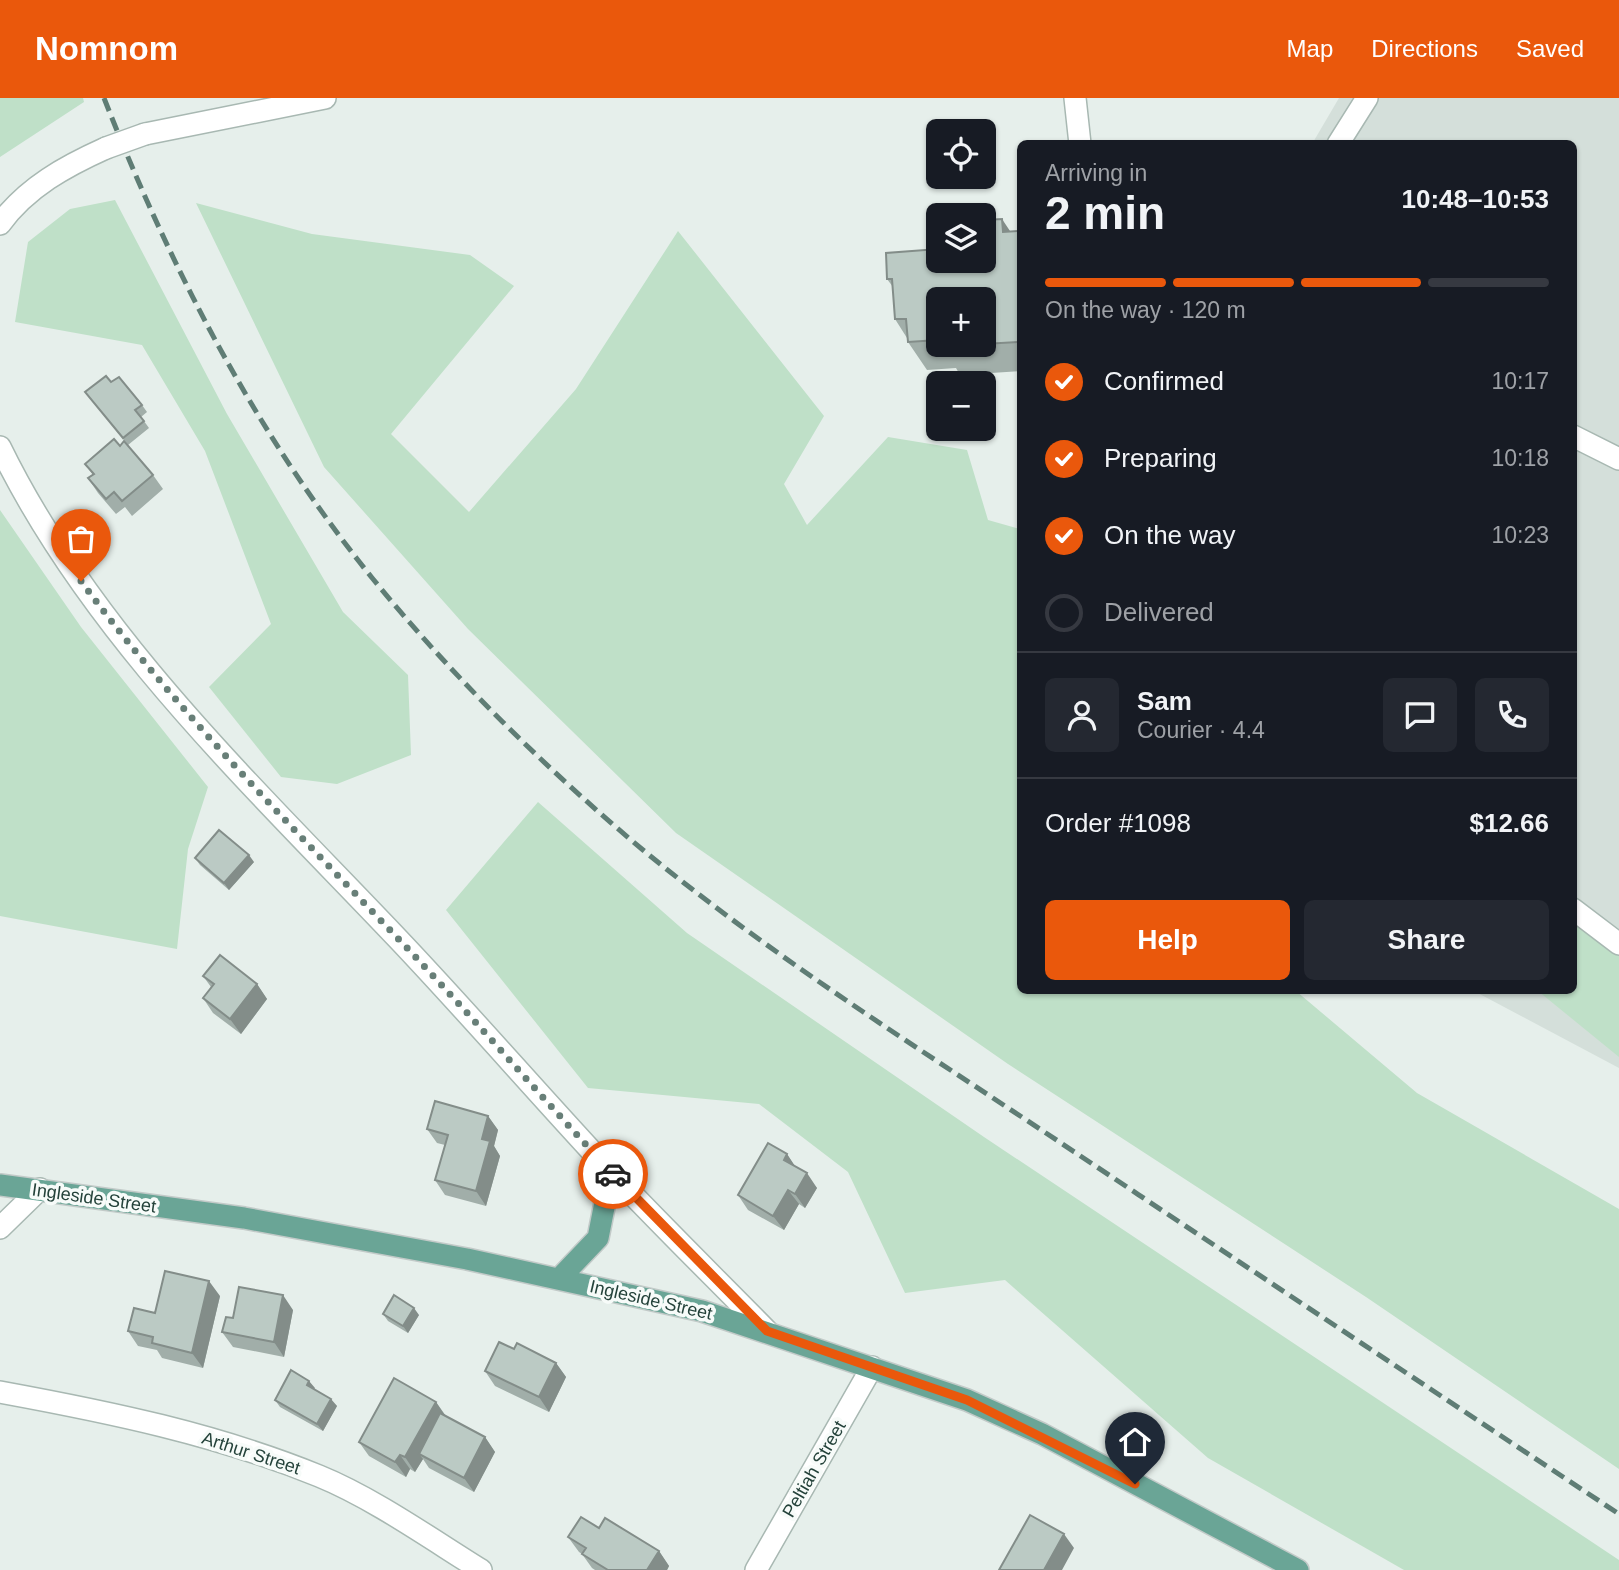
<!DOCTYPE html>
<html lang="en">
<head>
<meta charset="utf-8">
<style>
  :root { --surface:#171b24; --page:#242831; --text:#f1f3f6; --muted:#9ea1a6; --line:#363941; --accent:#ea580c }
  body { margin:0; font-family:Helvetica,sans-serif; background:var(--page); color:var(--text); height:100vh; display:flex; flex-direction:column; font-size:26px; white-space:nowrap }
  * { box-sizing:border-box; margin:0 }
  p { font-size:23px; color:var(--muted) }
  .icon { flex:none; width:38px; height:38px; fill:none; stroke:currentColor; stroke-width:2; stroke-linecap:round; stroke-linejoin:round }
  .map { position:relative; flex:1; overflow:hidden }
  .side { position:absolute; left:1017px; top:42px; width:560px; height:854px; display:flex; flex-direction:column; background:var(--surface); border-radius:10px; box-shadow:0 2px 5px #0004 }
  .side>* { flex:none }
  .controls { position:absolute; left:926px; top:21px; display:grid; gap:14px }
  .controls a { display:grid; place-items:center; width:70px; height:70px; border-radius:10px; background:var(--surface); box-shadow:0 2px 5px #0004; font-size:35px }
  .pin { position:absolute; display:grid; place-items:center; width:60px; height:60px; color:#fff; margin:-72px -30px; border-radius:50% 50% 50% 0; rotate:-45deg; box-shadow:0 0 7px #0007 }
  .pin .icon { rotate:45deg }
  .courier { position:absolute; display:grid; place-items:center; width:70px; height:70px; margin:-35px; border:5px solid #ea580c; border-radius:50%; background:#fff; color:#222; box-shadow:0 2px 9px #0007 }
  .head em { font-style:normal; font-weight:700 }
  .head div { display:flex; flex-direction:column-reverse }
  .head { display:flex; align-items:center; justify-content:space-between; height:119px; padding:0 28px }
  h1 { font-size:46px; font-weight:700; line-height:52px }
  .bar { display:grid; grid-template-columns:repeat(4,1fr); gap:10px 7px; align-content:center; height:84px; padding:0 28px }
  .bar i { height:9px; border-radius:5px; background:var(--line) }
  .bar .selected { background:var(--accent) }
  .bar p { grid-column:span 4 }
  .line { display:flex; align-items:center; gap:18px; padding:0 28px; border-top:2px solid var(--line) }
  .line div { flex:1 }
  .round { display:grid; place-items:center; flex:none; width:74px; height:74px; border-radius:10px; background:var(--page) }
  ol { padding:0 28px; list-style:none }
  li { display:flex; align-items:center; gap:21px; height:77px }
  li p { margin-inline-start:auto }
  li .icon { padding:7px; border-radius:50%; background:var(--accent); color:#fff; stroke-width:4 }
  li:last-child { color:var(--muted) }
  li i { width:38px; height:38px; border:4px solid var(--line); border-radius:50% }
  .action { display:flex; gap:14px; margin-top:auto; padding:14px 28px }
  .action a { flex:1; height:80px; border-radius:10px; background:var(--accent); color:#fff; font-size:28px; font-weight:700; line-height:80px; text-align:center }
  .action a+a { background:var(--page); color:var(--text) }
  header { display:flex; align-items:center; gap:42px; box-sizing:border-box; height:98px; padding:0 35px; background:var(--accent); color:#fff }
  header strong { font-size:33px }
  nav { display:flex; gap:38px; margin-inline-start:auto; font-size:24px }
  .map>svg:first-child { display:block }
</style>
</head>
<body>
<header>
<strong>Nomnom</strong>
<nav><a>Map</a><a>Directions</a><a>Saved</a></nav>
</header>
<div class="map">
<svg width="1619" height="1472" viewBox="0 0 1619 1472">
  <rect width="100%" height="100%" fill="#e6efeb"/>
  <path fill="#d4dfda" d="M1339 0H1619V970L1474 893 1573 892V46H1312Z"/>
  <path fill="#bfe0c8" d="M0 0H83L84 4 0 59Z
    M115 102 227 316 343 514 408 577 411 657 337 686 281 679 209 589 271 526 205 353 142 247 15 224 28 144 70 111Z
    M196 105 312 136 470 157 514 188 391 336 469 414 576 291 678 133 824 318 784 386 807 427 888 339 967 352 988 422 1020 431V892L1296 893 1417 995 1619 1111V1371L1366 1199 1008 966 676 735 468 531 324 369Z
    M0 412 81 529 208 689 188 751 177 851 0 818Z
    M538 704 687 835 984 1039 1619 1462V1472H1404L1208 1360 1005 1182 905 1195 848 1074 759 1006 588 990 446 812Z
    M1573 812 1619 839V959L1538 893 1573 892Z"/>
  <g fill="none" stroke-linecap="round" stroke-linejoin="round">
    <g stroke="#a8b8b2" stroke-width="24">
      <path id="minor" d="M1075 0 1080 46
        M145 36 325 0
        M1338 46 1367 0
        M0 126C27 89 66 68 106 50
        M1573 338 1619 361
        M0 349C92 538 256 691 399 842 471 918 539 997 610 1073 662 1128 715 1180 767 1233
        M1573 811 1619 846
        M0 1130 40 1091
        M0 1294C109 1314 216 1336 319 1378 373 1400 431 1441 481 1472
        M756 1472 872 1269"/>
    </g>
    <g stroke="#c2cac8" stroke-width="24">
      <path id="major" d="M0 1087 244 1120 467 1161 702 1213 967 1302 1042 1336 1298 1472
        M559 1181 598 1140 611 1074"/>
    </g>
    <use href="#minor" stroke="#fff" stroke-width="21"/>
    <use href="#major" stroke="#6aa596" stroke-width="21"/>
    <path stroke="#5f7d75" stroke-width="5" stroke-dasharray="14 7" stroke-linecap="butt" d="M104 0C171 171 257 338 373 481 453 579 546 671 643 752 774 860 920 951 1061 1045 1247 1169 1433 1293 1619 1416"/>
    <g stroke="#a8b8b2" stroke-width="24" stroke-linecap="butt">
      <path id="minor-bridge" d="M106 50 145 36"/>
    </g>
    <use href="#minor-bridge" stroke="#fff" stroke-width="21"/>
  </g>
  <path fill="#a1aea9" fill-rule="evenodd" d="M1020 133V273L960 277 956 270 927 272 908 244 907 240 895 221 893 189 887 181 938 151 1010 134ZM938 201H984V247H938Z
    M111 284 142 307 147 314 141 319 149 330 128 347 85 294Z
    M120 348 153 377 163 391 132 418 125 409 116 416 98 395 88 380 93 377 85 366Z
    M195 760 254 764 229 792 200 767Z
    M203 878 257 886 267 901 241 936 213 915 203 900 211 889Z
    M488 1018 498 1032 494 1048 500 1058 486 1108 445 1097 435 1082 445 1047 437 1045 427 1031Z
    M787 1056 795 1069 817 1090 805 1110 799 1106 784 1132 748 1112 738 1097Z
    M220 1198 203 1270 162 1260 157 1252 138 1248 128 1233Z
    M293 1212 284 1259 233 1249 222 1234 233 1220Z
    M383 1216 419 1217 408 1235 388 1223Z
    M556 1265 566 1279 549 1314 495 1288 485 1273Z
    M309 1283 314 1291 337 1308 323 1333 280 1309 275 1302Z
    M436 1304 446 1318 485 1339 495 1354 474 1394 429 1370 423 1361 415 1374 410 1371 406 1379 369 1358 359 1344Z
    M599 1430 659 1453 669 1468 667 1472H595L592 1470 582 1456 579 1454 568 1439Z"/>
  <path fill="#838d89" d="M1002 121 1020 148 1003 134Z
    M249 757 254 764 229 792 224 785Z
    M257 886 267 901 241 936 230 921Z
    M488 1018 498 1032 494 1048 500 1058 486 1108 476 1093 482 1041Z
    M787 1056 797 1071 784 1062Z
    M807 1075 817 1090 805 1110 795 1096Z
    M788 1092 799 1106 784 1132 773 1118Z
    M209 1183 220 1198 203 1270 192 1255Z
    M283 1197 293 1212 284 1259 274 1244Z
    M414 1210 419 1217 408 1235 403 1228Z
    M556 1265 566 1279 549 1314 539 1299Z
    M309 1283 315 1290 312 1295 307 1287Z
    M331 1301 337 1308 323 1333 317 1326Z
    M436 1304 446 1319 419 1356 423 1361 415 1374 405 1359Z
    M485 1339 495 1354 474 1394 464 1380Z
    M400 1357 410 1371 406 1379 395 1364Z
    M1064 1436 1074 1450 1062 1472H1044Z
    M659 1453 669 1468 667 1472H647Z"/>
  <path fill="#bbcac4" stroke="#838d89" stroke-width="2" d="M1002 121 1003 134 1020 133V244L984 246V201H938V242L908 244 906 221H895L892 181H887L886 155 938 151V163H984V122Z
    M940 247H972L940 249Z
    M106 278 111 284 119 279 142 307 135 312 144 323 123 340 85 294Z
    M114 341 120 348 124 343 153 377 122 403 114 394 106 401 88 380 94 376 85 366Z
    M219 732 249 757 224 785 195 760Z
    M220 857 257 886 230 921 203 900 214 886 203 878Z
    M435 1003 488 1018 482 1041 490 1043 476 1093 435 1082 448 1037 427 1031Z
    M768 1045 787 1056 784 1062 807 1075 795 1096 788 1092 773 1118 738 1097Z
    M165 1173 209 1183 192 1255 152 1245 153 1239 128 1233 134 1210 155 1215Z
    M239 1189 283 1197 274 1244 222 1234 226 1219 233 1220Z
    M394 1197 414 1210 403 1228 383 1216Z
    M499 1244 514 1251 517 1245 556 1265 539 1299 485 1273Z
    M291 1272 309 1283 307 1287 331 1301 317 1326 275 1302Z
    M394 1280 436 1304 405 1359 400 1357 395 1364 359 1344Z
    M440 1315 485 1339 464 1380 419 1356Z
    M1030 1417 1064 1436 1044 1472H999Z
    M581 1419 599 1430 605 1420 659 1453 647 1472H608L582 1456 586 1450 568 1439Z"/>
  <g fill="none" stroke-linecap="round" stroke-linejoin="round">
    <path stroke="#687f78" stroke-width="7" stroke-dasharray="0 12.6" d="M81 483C179 616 295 732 409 852 478 925 544 1002 613 1076"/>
    <path stroke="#ea580c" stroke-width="9" d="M613 1076 767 1233 967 1302 1135 1386"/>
  </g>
  <g text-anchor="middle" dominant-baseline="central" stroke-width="7" stroke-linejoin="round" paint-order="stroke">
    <g font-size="18" fill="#24423a" stroke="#f7fbf9">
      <text transform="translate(94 1100) rotate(8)">Ingleside Street</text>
      <text transform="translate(651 1202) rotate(13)">Ingleside Street</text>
      <text transform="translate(251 1355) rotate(18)">Arthur Street</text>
      <text transform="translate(814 1371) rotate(-60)">Peltiah Street</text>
    </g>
  </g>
</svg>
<div class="controls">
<a><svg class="icon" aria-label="locate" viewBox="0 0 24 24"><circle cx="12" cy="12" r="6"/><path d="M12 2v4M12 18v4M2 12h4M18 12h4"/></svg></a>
<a><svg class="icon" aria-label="layers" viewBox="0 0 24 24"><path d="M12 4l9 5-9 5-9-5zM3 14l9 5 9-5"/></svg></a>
<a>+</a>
<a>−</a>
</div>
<div class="pin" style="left:81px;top:483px;background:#ea580c"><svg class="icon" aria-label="bag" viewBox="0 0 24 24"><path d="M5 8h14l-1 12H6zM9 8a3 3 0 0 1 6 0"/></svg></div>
<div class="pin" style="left:1135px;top:1386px;background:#1f2937"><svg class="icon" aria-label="home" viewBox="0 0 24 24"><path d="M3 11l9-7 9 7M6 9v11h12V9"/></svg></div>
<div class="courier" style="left:613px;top:1076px"><svg class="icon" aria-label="car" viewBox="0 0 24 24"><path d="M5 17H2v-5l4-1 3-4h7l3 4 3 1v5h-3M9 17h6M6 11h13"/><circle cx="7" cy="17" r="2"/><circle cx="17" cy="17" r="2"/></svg></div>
<section class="side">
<div class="head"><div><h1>2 min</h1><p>Arriving in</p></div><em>10:48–10:53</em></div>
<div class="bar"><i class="selected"></i><i class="selected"></i><i class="selected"></i><i></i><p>On the way · 120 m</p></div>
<ol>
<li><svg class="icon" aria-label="check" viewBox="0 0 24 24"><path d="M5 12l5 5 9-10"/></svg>Confirmed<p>10:17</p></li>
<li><svg class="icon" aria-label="check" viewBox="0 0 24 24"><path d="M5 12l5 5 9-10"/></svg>Preparing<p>10:18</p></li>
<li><svg class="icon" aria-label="check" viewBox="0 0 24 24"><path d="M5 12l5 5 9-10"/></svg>On the way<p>10:23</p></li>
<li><i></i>Delivered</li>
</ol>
<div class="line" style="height:126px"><a class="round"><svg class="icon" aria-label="person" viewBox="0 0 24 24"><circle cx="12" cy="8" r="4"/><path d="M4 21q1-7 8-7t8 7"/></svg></a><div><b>Sam</b><p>Courier · 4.4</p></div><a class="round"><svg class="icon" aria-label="chat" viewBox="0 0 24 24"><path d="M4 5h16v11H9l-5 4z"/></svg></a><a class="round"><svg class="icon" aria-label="phone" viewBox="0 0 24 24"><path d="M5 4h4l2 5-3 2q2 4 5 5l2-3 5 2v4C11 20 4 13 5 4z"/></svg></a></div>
<div class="line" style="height:91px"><div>Order #1098</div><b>$12.66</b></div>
<div class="action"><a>Help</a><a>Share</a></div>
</section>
</div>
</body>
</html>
